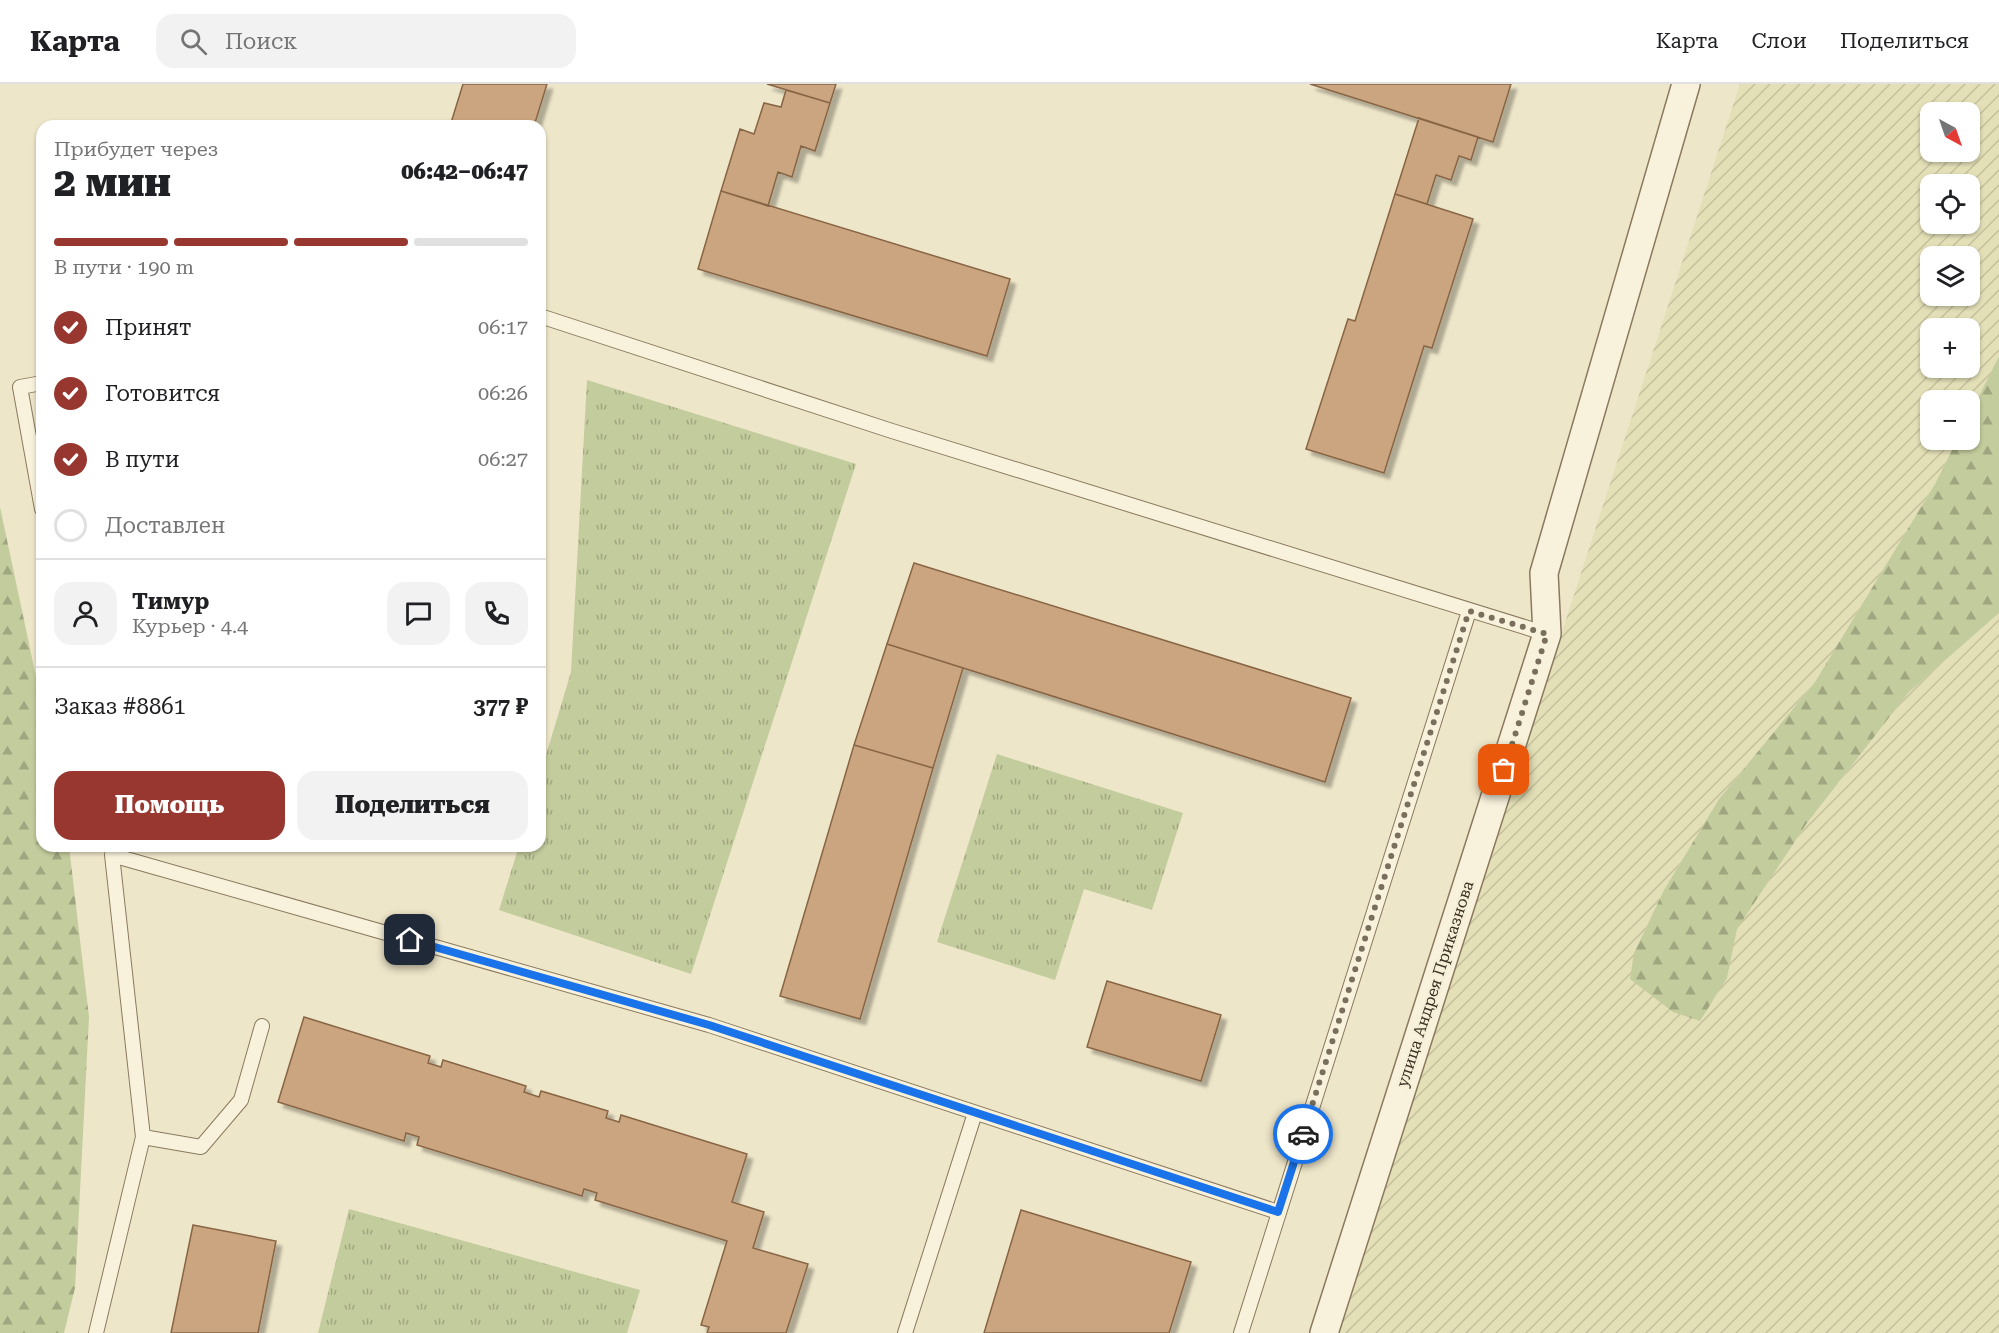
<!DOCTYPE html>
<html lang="ru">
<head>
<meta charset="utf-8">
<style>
  :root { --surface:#fff; --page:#f2f2f2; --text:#202124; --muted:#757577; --line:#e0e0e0; --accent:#973730 }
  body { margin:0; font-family:"Roboto Serif",serif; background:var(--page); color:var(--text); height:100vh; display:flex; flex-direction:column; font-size:22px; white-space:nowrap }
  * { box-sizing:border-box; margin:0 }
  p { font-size:20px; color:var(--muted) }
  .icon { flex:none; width:33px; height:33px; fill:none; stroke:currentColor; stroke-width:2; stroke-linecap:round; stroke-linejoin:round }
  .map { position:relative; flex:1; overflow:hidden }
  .sheet { position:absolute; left:36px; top:36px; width:510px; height:732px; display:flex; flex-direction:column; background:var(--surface); border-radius:18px; box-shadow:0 2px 4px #0004 }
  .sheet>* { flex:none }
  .needle { width:39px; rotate:140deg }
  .controls { position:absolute; left:1920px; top:18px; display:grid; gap:12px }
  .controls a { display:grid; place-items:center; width:60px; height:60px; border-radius:12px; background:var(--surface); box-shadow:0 2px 4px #0004; font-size:30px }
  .pin { position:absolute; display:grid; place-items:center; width:51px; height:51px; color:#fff; margin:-26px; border-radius:12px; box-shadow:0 3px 9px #0006 }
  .courier { position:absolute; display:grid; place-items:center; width:60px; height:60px; margin:-30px; border:4px solid #1a73e8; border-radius:50%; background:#fff; color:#222; box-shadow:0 2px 8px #0007 }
  .summary em { font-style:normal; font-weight:800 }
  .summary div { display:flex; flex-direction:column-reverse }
  .summary { display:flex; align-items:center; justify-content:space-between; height:102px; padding:0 18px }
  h1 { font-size:39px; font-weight:800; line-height:45px }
  .bar { display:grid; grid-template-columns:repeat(4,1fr); gap:9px 6px; align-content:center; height:72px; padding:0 18px }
  .bar i { height:8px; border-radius:4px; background:var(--line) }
  .bar .current { background:var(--accent) }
  .bar p { grid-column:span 4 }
  .line { display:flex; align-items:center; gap:15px; padding:0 18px; border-top:2px solid var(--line) }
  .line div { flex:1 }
  .round { display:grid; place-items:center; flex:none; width:63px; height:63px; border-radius:18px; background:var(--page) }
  ol { padding:0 18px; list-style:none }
  li { display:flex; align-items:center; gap:18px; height:66px }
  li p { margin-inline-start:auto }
  li .icon { padding:6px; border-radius:50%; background:var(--accent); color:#fff; stroke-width:4 }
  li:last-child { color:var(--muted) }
  li i { width:33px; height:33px; border:3px solid var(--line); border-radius:50% }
  .button { display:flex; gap:12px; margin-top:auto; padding:12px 18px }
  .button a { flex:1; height:69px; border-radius:18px; background:var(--accent); color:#fff; font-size:24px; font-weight:800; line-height:69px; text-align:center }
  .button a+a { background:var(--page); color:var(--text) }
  header { display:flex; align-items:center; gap:36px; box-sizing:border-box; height:84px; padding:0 30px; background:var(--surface); border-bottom:2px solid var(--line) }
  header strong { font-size:28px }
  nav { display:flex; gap:33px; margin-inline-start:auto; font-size:21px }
  .search { width:420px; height:54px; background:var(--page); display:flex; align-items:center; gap:15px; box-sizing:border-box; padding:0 21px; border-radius:18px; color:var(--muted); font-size:22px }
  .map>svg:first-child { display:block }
</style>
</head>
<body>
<header>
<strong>Карта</strong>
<div class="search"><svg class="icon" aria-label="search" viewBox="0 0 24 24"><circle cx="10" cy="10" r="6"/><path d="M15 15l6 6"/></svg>Поиск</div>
<nav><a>Карта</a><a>Слои</a><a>Поделиться</a></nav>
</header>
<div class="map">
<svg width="1999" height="1249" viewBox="0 0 1999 1249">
  <defs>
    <pattern id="farmland-furrows" width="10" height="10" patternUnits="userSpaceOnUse" patternTransform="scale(1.5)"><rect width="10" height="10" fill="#e3dfb6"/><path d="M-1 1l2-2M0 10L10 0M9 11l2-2" fill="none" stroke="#c4c09c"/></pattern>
    <pattern id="forest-firs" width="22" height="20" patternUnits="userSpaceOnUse" patternTransform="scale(1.5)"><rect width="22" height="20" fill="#c3cc9d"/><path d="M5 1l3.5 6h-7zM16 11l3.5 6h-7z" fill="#a0a680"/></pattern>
    <pattern id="park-tufts" width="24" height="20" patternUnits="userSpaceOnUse" patternTransform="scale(1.5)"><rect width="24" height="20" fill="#c3cc9d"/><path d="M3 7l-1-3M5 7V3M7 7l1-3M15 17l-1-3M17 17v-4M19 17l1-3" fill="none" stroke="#a0a680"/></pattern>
    <filter id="shadow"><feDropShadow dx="5.5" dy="5.5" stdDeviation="1.5" flood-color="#0004"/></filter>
  </defs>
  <rect width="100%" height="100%" fill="#eee6c9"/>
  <path fill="url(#farmland-furrows)" fill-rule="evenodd" d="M1740 0H1999V272L1970 330V316H1930V356H1957L1935 400 1815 598 1719 715 1664 806 1634 869 1727 894 1736 845 1807 739 1909 608 1999 529V1249H1334ZM1930 28H1970V68H1930ZM1930 100H1970V140H1930ZM1930 172H1970V212H1930ZM1930 244H1970V284H1930Z"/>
  <path fill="url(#forest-firs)" d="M1999 272V529L1909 608 1807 739 1737 845 1727 894 1700 937 1673 928 1630 895 1634 869 1664 806 1719 715 1815 598 1935 400 1957 356H1970V330Z
    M0 423 42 621V762H69L89 933 75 1204 64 1249H0Z"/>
  <path fill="url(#park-tufts)" d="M587 296 856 380 691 890 499 826 519 762H540V691L571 588Z
    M997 670 1183 729 1152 826 1084 805 1055 896 937 858Z
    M349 1125 640 1206 627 1249H318Z"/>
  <path fill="#caa580" stroke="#886544" stroke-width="1.5" filter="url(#shadow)" d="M463 0H547L534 42H450Z
    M767 0H836L830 19Z
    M1310 0H1511L1493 58Z
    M786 6 830 19 815 67 801 62 792 93 778 88 768 122 721 107 740 45 754 50 764 19 781 23Z
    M1419 34 1478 53 1471 76 1459 72 1451 96 1436 91 1427 120 1395 110Z
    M721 107 1010 195 987 272 698 185Z
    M1395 110 1473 135 1432 264 1424 262 1384 389 1306 365 1348 235 1355 237Z
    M914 479 1351 614 1325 698 887 560Z
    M887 560 963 584 933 684 854 661Z
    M854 661 933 684 860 935 780 912Z
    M1107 897 1221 931 1201 997 1087 963Z
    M304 933 430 972 428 979 441 983 443 976 526 1002 524 1008 539 1013 541 1007 608 1027 606 1034 619 1038 621 1031 747 1070 732 1118 764 1128 753 1164 808 1180 786 1249H707L709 1243 701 1241 727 1157 595 1116 597 1109 584 1105 582 1112 417 1061 419 1053 406 1049 404 1057 278 1018Z
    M1021 1126 1191 1178 1169 1249H984Z
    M193 1141 276 1157 258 1249H171Z"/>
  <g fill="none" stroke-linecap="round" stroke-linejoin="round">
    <g stroke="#8a795e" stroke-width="16">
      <path id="lane" d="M540 232 892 347 1547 550
        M42 299 20 303 42 425
        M262 942 241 1016 201 1063 143 1053 112 771 709 941 1278 1128
        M96 1249 143 1053
        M905 1249 975 1029
        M1241 1249 1469 527"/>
    </g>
    <g stroke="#8a795e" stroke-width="30">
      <path id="street" d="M1324 1249 1547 550 1544 489 1686 0"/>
    </g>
    <use href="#lane" stroke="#f8f2dc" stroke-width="14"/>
    <use href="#street" stroke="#f8f2dc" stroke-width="27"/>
  </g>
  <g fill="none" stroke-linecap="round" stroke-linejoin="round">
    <path stroke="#7a6f5c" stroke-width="6" stroke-dasharray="0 10.8" d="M1303 1050 1469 527 1547 550 1504 686"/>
    <path stroke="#1a73e8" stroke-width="8" d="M410 856 709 941 1278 1128 1303 1050"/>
  </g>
  <g text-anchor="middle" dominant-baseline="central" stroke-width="5" stroke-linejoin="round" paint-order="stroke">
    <g font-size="16" fill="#3b2f21" stroke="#f5efd8">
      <text transform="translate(1435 900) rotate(-72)">улица Андрея Приказнова</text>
    </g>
  </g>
</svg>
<div class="controls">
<a><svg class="needle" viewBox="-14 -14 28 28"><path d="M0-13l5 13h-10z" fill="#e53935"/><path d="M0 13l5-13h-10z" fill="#757577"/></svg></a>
<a><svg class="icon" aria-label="locate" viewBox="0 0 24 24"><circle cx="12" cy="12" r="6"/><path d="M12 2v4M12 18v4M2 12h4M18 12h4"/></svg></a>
<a><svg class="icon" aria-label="layers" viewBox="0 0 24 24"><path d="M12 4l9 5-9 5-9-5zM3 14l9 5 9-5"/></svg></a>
<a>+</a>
<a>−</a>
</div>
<div class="pin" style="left:1504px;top:686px;background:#ea580c"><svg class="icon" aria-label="bag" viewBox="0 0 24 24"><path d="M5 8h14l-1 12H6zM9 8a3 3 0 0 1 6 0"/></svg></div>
<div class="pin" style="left:410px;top:856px;background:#1f2937"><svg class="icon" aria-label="home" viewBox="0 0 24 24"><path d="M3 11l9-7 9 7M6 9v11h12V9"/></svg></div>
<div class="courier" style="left:1303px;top:1050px"><svg class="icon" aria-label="car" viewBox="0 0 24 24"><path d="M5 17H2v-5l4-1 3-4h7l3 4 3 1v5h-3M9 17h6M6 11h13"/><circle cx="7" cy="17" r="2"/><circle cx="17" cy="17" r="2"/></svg></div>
<section class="sheet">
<div class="summary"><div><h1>2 мин</h1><p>Прибудет через</p></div><em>06:42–06:47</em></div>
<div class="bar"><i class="current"></i><i class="current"></i><i class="current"></i><i></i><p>В пути · 190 m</p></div>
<ol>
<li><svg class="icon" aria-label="check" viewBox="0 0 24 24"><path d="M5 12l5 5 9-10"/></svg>Принят<p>06:17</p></li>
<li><svg class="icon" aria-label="check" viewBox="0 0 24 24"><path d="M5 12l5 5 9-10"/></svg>Готовится<p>06:26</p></li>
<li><svg class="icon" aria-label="check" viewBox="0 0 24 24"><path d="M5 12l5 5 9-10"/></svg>В пути<p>06:27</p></li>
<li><i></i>Доставлен</li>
</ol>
<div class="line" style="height:108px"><a class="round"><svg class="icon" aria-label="person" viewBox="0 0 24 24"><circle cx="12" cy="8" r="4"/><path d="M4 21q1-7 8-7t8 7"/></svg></a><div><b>Тимур</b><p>Курьер · 4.4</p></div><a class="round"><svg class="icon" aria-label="chat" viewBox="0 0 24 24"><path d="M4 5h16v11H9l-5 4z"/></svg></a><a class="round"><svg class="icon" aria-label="phone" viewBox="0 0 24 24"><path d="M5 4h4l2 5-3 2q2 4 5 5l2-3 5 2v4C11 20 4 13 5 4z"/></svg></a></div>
<div class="line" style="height:78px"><div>Заказ #8861</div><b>377 ₽</b></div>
<div class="button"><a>Помощь</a><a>Поделиться</a></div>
</section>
</div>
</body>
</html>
